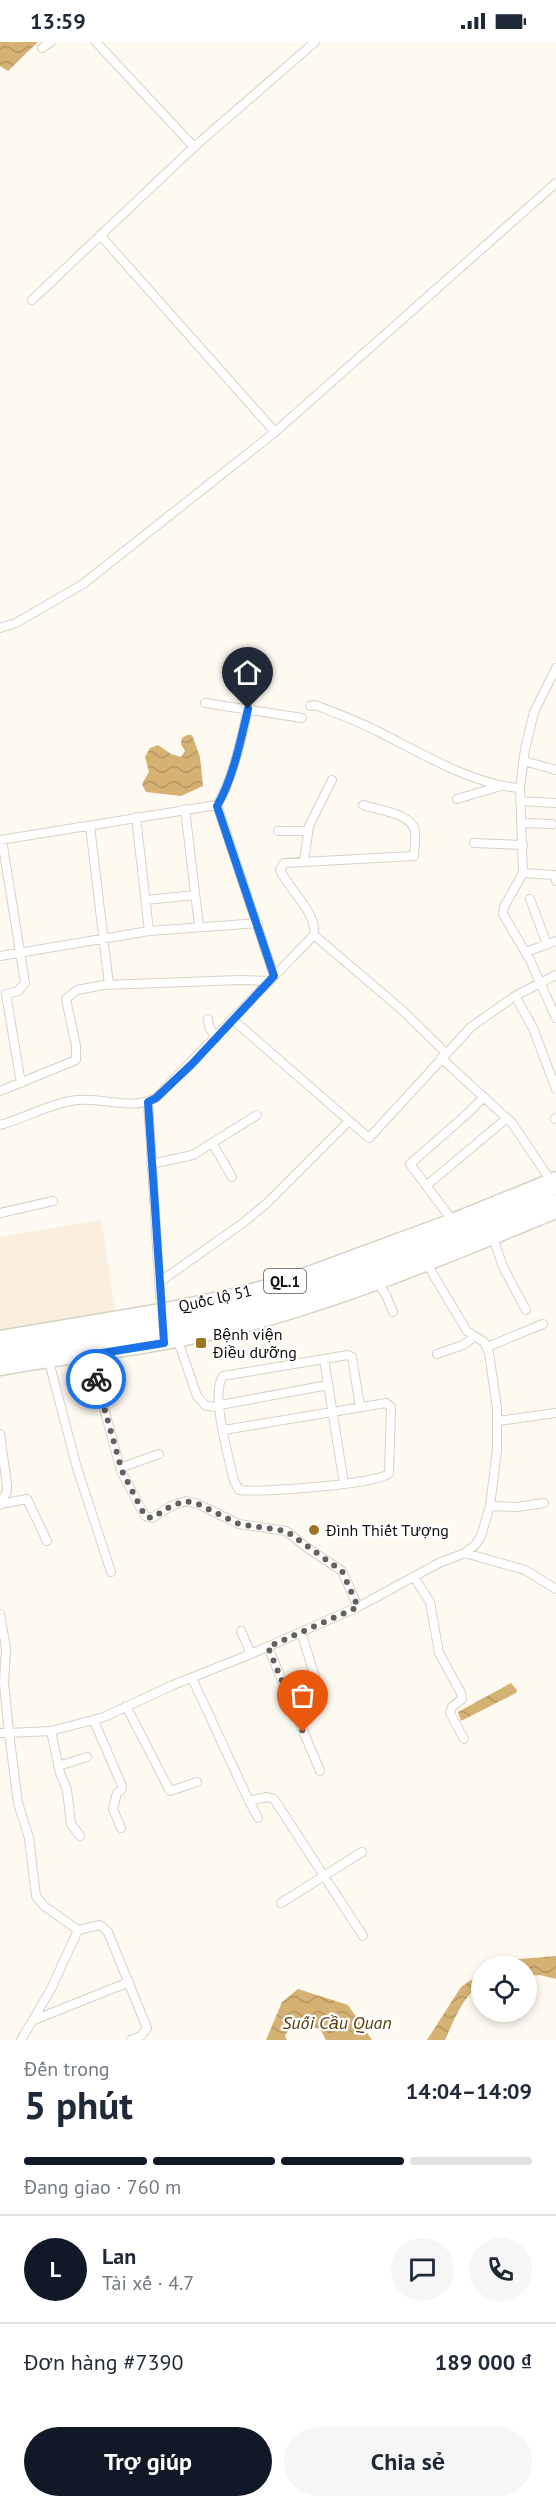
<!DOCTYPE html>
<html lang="vi">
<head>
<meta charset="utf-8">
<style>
  :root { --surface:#fff; --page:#f6f6f7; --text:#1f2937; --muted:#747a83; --line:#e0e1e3; --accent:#111827 }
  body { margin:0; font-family:"PT Sans",sans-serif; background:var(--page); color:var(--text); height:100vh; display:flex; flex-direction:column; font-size:22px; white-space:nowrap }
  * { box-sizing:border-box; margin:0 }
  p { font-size:20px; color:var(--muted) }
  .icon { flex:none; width:33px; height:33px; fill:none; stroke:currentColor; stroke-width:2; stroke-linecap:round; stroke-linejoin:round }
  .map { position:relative; height:1998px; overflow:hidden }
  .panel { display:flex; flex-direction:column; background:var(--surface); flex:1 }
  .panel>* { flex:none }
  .fabs { position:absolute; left:471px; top:1914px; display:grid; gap:12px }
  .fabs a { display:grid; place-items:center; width:66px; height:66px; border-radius:50%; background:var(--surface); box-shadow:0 3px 9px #0003; font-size:30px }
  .pin { position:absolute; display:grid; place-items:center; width:51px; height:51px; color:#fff; margin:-62px -26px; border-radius:50% 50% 50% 0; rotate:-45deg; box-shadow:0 0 6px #0007 }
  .pin .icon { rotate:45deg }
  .courier { position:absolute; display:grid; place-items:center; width:60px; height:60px; margin:-30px; border:4px solid #1a73e8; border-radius:50%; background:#fff; color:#222; box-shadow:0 2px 8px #0007 }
  .overview em { font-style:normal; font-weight:800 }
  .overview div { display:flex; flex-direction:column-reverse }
  .overview { display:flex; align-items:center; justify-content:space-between; height:102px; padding:0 24px }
  h1 { font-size:39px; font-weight:800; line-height:45px }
  .bar { display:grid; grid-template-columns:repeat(4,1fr); gap:9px 6px; align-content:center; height:72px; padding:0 24px }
  .bar i { height:8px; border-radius:4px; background:var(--line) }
  .bar .active { background:var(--accent) }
  .bar p { grid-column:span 4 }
  .line { display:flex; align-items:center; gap:15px; padding:0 24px; border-top:2px solid var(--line) }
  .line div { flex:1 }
  .round { display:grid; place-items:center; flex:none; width:63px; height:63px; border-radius:32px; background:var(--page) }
  .button { display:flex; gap:12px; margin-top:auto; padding:12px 24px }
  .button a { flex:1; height:69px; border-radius:36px; background:var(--accent); color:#fff; font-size:24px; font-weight:800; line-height:69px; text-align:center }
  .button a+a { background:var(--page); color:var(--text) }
  .status { display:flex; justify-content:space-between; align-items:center; height:42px; padding:0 30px; background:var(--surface); direction:ltr }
  .status svg { height:16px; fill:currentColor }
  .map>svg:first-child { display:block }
</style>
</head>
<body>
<div class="status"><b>13:59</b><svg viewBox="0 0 49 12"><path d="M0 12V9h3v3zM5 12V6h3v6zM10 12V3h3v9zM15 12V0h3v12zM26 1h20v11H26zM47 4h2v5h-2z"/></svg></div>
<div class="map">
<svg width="556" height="1998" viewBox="0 0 556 1998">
  <defs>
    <pattern id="water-waves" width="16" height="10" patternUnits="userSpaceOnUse" patternTransform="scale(1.5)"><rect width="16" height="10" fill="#d5b173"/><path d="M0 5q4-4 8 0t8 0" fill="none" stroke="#b69762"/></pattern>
  </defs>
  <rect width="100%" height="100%" fill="#fffaf1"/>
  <path fill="#faefde" d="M101 1178 116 1272 0 1291V1195Z"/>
  <path fill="url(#water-waves)" d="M0 0H38L8 29 0 24Z
    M187 693H192L200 715 203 744 181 754 146 750 142 742 149 730 145 715 150 706 158 703 171 712 181 715 185 709 181 702 182 696Z
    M511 1641 517 1648 516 1651 461 1679 458 1670Z
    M556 1914V1937L540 1933 527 1934 526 1924H493L507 1918Z
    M481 1931V1943C463 1953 454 1979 445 1998H427L461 1945Z
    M298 1947 348 1963 372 1998H326L320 1987 298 1981 291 1984 285 1994 287 1998H266L282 1960Z"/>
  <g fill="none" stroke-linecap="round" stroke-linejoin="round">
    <g stroke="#d7d1c7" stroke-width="10">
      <path id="minor" d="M96 0 194 105
        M42 6 51 0
        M100 193 275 390
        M32 258 194 105 315 0
        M0 586 16 581 83 542 275 390 556 141
        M556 626 534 670 525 707 520 746 523 831 504 865 503 872 530 918 556 976
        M205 661 302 676
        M310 664 315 663C336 671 358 679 379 690 421 711 473 743 520 746
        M248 667C241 697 233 737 217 763L274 934
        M524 719 556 728
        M457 757 501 744
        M520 759 556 761
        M185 767 199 884
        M136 775 149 889
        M522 781 552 782
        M90 784 109 943
        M278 789H308
        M0 798 217 763
        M2 798 25 941 18 949 6 952 21 1041
        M474 801 523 803
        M304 819 309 784 332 738
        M523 831 554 833 556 839
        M530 857 547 902
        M146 858 195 853
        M314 893 402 968 446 1011
        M526 910 556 899
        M0 914 149 889 258 881
        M515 954 533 986 556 1047
        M208 977 209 985 216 996
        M232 977 369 1096 471 985 515 954 556 933
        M441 1016 512 1081 553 1142
        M0 1049 76 1018V1004L66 957 77 948 104 943 240 938 269 939
        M148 1060 161 1268
        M555 1077 556 1076
        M0 1083C25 1076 51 1061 77 1058 104 1055 130 1069 156 1056L314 893C317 870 289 848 280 828L284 821 414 814C414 807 416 798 415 790 413 771 377 768 363 763
        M213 1102 232 1135
        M151 1122 193 1113 257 1073
        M426 1144 507 1076
        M0 1171 53 1159
        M452 1178 410 1122 467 1072 484 1055
        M493 1195 503 1225 526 1268
        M161 1239 243 1181 267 1161 348 1080
        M378 1241 386 1253 393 1270
        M178 1299 197 1354 206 1364 220 1365
        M487 1305 543 1282
        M89 1311 121 1429 145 1474 152 1476 171 1464 186 1459 198 1462 239 1482 286 1489 306 1505 342 1529 358 1565
        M437 1312 463 1303 474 1295
        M48 1316 77 1426 111 1530
        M324 1317 344 1442
        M220 1363 328 1343
        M498 1379 556 1371
        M224 1388 386 1361 391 1365 389 1431C382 1442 258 1451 239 1448L234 1439C229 1416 210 1351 223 1334L348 1313 352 1315 360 1365
        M0 1392 7 1443V1449L0 1463
        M120 1426 159 1412
        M0 1462 27 1457 47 1499
        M490 1464 517 1465 544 1461
        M465 1511 525 1528 556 1547
        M414 1535 430 1560 439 1611 461 1651 462 1657 452 1665 450 1671 464 1697
        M0 1572 6 1606 4 1641 9 1691H0
        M241 1589 251 1612
        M301 1590 316 1638
        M268 1605 320 1729
        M192 1636 249 1759 267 1755 274 1757 363 1894
        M126 1664 170 1749 197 1740
        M94 1679 122 1744 121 1748 117 1751 113 1767 121 1786
        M51 1689 60 1731 67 1748 71 1782 80 1794
        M58 1724 87 1715
        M249 1759 258 1776
        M281 1861 362 1810
        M34 1978 129 1940
        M21 1998 51 1947 78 1888
        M131 1998 141 1994 147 1986 108 1890 100 1883 78 1888 44 1864 36 1854 29 1796 18 1761 9 1691 51 1689 104 1675 173 1643 251 1612 358 1565 439 1521 465 1511 476 1502 481 1494 490 1464 497 1408V1366L489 1311 484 1300 467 1289 425 1219"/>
    </g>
    <g stroke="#d7d1c7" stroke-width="15">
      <path id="primary" d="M0 1295 161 1268 233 1253 289 1238 452 1178 556 1136
        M0 1327C81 1313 163 1305 243 1284 350 1256 454 1212 556 1170"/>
    </g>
    <g stroke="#d7d1c7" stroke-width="16">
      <path id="trunk" d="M0 1302C87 1289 176 1279 261 1256 362 1229 460 1186 556 1145
        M0 1316 163 1291 254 1272 331 1248 556 1160"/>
    </g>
    <use href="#minor" stroke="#fff" stroke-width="8"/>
    <use href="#primary" stroke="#fff" stroke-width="12"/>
    <use href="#trunk" stroke="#fff" stroke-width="14"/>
  </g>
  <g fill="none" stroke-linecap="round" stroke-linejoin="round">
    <path stroke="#64615c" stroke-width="6" stroke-dasharray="0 10.8" d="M96 1337 122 1429 145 1474 152 1476 171 1464 186 1459 198 1462 239 1482 286 1489 342 1529 358 1565 268 1605 303 1690"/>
    <path stroke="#1a73e8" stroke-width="8" d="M96 1337 90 1313 164 1301 148 1060 156 1056 192 1022 274 934 217 764C233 737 241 697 248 667"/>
  </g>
  <g fill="#9e7523" stroke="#fff" stroke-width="2">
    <rect x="195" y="1295" width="12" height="12" rx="3"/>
    <circle cx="314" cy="1488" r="6"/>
  </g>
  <g text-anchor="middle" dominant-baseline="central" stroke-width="4.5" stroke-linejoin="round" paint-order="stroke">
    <rect fill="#fff" stroke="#585654" stroke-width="1.5" x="264" y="1227" width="42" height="24" rx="4.5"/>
    <g font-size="15" font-weight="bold" fill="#100e0b">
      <text x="285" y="1239">QL.1</text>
    </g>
    <g font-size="16" fill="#100e0b" stroke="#fff">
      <text transform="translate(215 1256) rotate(-13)">Quốc lộ 51</text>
    </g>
    <g font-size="16" fill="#100e0b" stroke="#fff" text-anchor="start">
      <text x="213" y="1292">Bệnh viện<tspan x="213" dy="18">Điều dưỡng</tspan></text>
      <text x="326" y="1488">Đình Thiết Tượng</text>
    </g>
    <g font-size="18" font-style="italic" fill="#563d0a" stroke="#fff">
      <text x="337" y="1980">Suối Cầu Quan</text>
    </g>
  </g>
</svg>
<div class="fabs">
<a><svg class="icon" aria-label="locate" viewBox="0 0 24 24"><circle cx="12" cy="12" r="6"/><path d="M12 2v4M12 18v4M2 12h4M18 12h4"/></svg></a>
</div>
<div class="pin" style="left:303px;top:1690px;background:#ea580c"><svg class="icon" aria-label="bag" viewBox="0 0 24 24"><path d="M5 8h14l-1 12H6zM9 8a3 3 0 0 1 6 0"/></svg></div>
<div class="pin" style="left:248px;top:667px;background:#1f2937"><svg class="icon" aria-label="home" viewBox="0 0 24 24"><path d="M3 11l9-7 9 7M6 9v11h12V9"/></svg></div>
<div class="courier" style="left:96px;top:1337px"><svg class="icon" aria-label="bike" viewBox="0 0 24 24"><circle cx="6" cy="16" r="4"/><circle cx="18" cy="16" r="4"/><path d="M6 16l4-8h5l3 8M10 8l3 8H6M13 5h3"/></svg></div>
</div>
<section class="panel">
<div class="overview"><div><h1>5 phút</h1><p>Đến trong</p></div><em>14:04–14:09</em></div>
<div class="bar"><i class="active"></i><i class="active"></i><i class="active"></i><i></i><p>Đang giao · 760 m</p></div>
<div class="line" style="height:108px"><b class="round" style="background:var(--accent);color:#fff">L</b><div><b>Lan</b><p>Tài xế · 4.7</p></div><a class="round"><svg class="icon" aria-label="chat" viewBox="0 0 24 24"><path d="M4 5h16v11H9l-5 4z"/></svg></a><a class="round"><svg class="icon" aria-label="phone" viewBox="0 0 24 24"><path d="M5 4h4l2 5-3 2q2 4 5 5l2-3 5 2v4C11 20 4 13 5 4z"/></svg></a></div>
<div class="line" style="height:78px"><div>Đơn hàng #7390</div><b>189 000 ₫</b></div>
<div class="button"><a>Trợ giúp</a><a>Chia sẻ</a></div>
</section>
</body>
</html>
